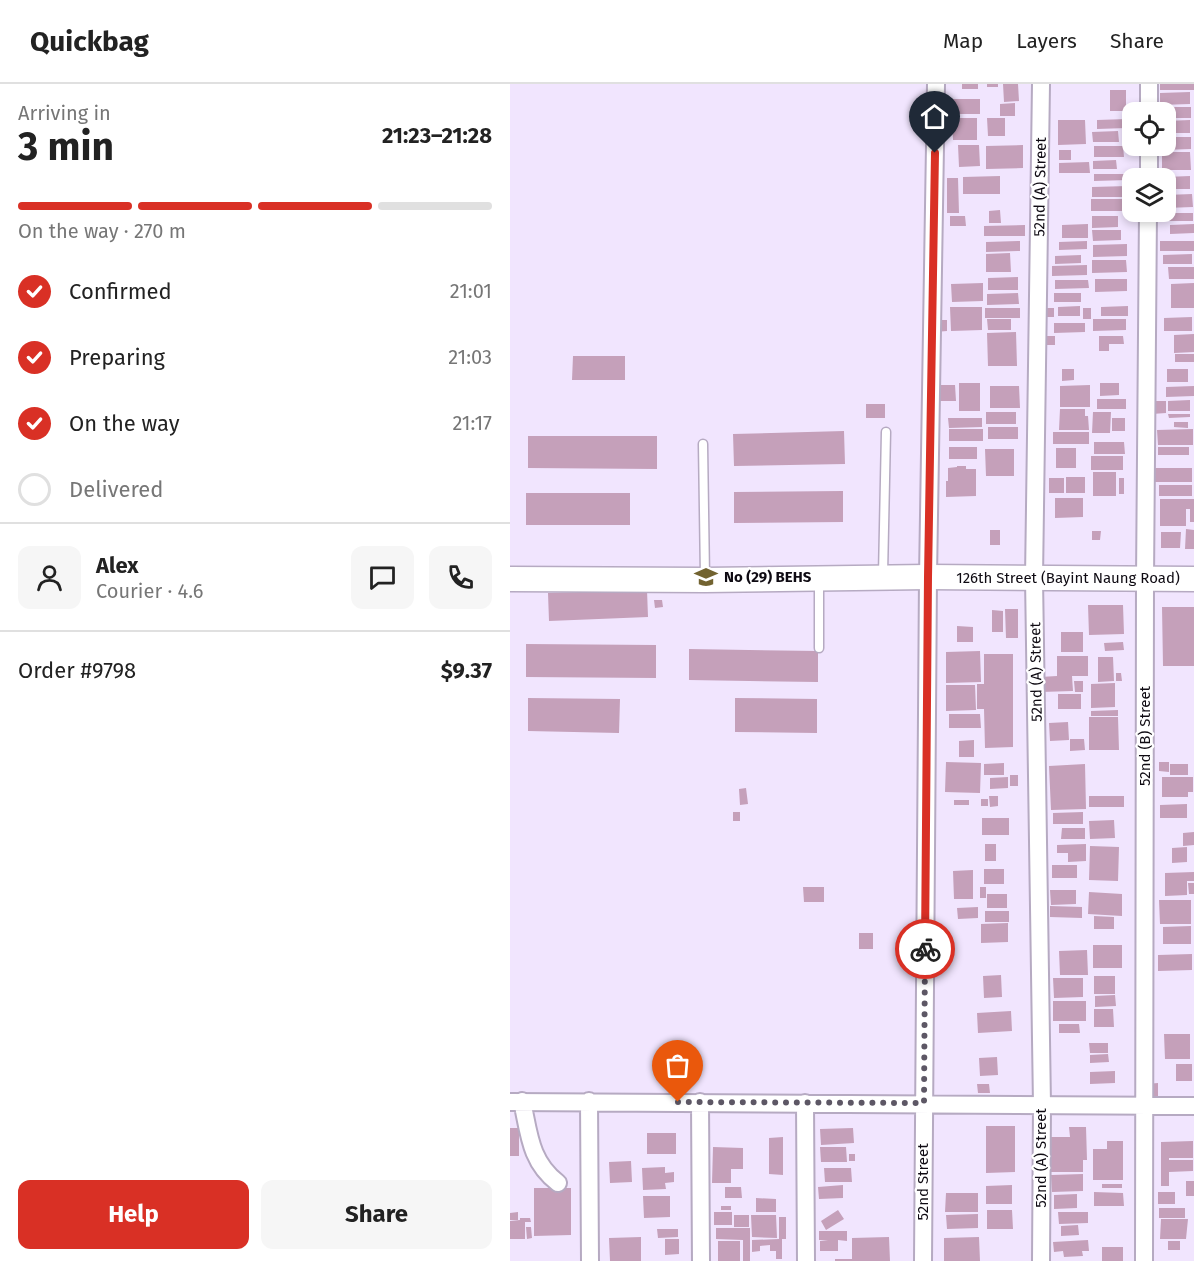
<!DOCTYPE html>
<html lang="en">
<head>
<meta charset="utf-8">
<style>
  :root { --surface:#fff; --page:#f6f6f6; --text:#222; --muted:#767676; --line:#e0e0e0; --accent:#d93025 }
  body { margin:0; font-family:"Fira Sans",sans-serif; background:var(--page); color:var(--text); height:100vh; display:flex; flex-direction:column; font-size:22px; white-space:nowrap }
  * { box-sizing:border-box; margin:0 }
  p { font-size:20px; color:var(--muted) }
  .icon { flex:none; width:33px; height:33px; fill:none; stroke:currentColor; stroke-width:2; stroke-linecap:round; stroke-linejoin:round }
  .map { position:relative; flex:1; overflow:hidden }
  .drawer { display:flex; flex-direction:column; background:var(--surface); width:510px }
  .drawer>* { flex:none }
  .controls { position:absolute; left:612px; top:18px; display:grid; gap:12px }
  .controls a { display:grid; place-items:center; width:54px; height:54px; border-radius:12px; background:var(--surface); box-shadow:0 3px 9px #0003; font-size:30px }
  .pin { position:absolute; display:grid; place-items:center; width:51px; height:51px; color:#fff; margin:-62px -26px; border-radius:50% 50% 50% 0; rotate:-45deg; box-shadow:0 0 6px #0007 }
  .pin .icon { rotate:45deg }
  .courier { position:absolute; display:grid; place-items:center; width:60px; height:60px; margin:-30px; border:4px solid #d93025; border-radius:50%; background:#fff; color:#222; box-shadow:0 2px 8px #0007 }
  .headline em { font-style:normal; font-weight:700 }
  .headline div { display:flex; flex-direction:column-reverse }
  .headline { display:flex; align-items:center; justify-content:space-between; height:102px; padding:0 18px }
  h1 { font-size:39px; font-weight:700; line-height:45px }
  .bar { display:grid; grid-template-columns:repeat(4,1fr); gap:9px 6px; align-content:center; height:72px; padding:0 18px }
  .bar i { height:8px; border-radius:4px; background:var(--line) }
  .bar .active { background:var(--accent) }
  .bar p { grid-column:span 4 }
  .line { display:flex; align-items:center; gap:15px; padding:0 18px; border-top:2px solid var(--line) }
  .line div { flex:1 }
  .round { display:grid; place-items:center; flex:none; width:63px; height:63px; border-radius:12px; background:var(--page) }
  ol { padding:0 18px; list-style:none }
  li { display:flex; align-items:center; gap:18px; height:66px }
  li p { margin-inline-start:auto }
  li .icon { padding:6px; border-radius:50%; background:var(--accent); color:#fff; stroke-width:4 }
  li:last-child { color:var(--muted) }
  li i { width:33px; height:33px; border:3px solid var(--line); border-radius:50% }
  .primary-button { display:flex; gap:12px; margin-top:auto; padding:12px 18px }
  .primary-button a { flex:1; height:69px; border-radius:12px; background:var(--accent); color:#fff; font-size:24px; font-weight:700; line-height:69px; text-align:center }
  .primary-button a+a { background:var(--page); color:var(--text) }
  header { display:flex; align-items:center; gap:36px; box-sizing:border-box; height:84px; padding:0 30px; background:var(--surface); border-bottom:2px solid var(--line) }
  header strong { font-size:28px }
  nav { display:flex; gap:33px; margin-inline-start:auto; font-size:21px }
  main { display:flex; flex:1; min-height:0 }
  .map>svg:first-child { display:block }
</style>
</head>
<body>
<header>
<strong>Quickbag</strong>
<nav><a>Map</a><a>Layers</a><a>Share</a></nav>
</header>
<main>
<section class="drawer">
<div class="headline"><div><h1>3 min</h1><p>Arriving in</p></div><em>21:23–21:28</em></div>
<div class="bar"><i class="active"></i><i class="active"></i><i class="active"></i><i></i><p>On the way · 270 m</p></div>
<ol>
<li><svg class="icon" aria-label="check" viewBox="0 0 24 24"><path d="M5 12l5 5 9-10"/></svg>Confirmed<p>21:01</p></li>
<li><svg class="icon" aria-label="check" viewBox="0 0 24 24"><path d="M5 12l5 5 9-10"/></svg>Preparing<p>21:03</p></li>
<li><svg class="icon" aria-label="check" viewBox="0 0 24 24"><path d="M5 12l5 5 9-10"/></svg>On the way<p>21:17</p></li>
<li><i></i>Delivered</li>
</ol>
<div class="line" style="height:108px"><a class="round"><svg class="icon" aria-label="person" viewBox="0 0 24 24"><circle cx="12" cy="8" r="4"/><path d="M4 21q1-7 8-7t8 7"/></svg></a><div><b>Alex</b><p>Courier · 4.6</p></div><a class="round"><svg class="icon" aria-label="chat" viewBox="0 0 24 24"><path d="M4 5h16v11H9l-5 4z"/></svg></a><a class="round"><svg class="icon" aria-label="phone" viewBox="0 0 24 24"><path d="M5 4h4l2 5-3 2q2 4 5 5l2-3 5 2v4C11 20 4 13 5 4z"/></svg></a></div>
<div class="line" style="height:78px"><div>Order #9798</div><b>$9.37</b></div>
<div class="primary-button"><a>Help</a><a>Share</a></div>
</section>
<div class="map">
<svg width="684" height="1177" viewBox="0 0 684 1177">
  <rect width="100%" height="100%" fill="#f1e5fe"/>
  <path fill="#c5a0ba" d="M452 0H468V5H452Z
    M477 0H488V3H477Z
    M493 0H508L509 17 494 18Z
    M650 0H684V6H650Z
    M600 6H616V27H600Z
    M680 8V20L650 21V9Z
    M440 15H470V30H440Z
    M505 19V32H490V20Z
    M651 23H681V34H656V28H651Z
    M442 34H467V56H443Z
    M477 34H495V52H478Z
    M617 35V44L587 45V36Z
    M548 36H575L576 60 548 61Z
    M680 36V49H656V37Z
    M608 47 609 58H583L582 48Z
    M656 53H681V65L653 66V62H656Z
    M448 61H469L470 82 449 83Z
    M513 61V84L476 85V62Z
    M584 62H613L614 73H584Z
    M549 66H561V76H549Z
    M652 68H680L681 86H652Z
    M606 76 607 85H583V77Z
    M579 78 580 89H549V79Z
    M584 90H618V96L584 97Z
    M490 92V110H453V93Z
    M680 92V105H656V93Z
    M437 94H448L449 129H437Z
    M618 102V113H582V103Z
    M682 110 683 123 656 124V111Z
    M581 115H614V127H581Z
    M490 126 491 139H479V127Z
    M651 129H683V137H651Z
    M440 132H455L456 142H440Z
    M582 132H608V143L582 144Z
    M578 140V154H552V141Z
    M684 140V149L660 150V141Z
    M515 141V152H474V142Z
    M582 146H611V156L583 157Z
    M510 157V167L476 168V158Z
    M577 157V165L549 166V158Z
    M650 157H684V167H650Z
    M617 160V172L583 173V161Z
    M500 169 501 188H476V170Z
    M682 170V180H653V171Z
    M571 171V179L545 180V172Z
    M582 176H616L617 188 582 189Z
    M577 181V191L542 192V182Z
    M658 183H684V195H659Z
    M508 193V206H478V194Z
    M585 195H617V207L585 208Z
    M545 196H578L579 204 545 205Z
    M473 199V217L442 218 441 200Z
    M684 199V224H661V200Z
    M508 209 509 220 477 221V210Z
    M544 209H571V218H544Z
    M570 222V232H548V223Z
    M618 222V232H591V223Z
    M440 223H472V246L441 247Z
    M475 224H510V234H475Z
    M535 224H544V233H535Z
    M573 224H581V235H573Z
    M682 233V247H654V234Z
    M477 235H501V246H478Z
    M583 235H616V246L583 247Z
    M425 236H437V247L425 248Z
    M544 239H575V248L544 249Z
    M506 248 507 282H478L477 249Z
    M684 250V268L664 269V251Z
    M536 252H545V261H536Z
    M589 252H613L614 260H599V267H589Z
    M665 270H684V278H665Z
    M63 272H115V296H62Z
    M552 285H564V296L552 297Z
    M657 285H678V298H657Z
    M449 299H470V327H449Z
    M590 299H609V311L590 312Z
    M428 301H445L446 317H428Z
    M580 301V323H550V302Z
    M480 302H509L510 324H480Z
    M684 302V312L656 313V303Z
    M587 315H616V325H587Z
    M680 316V327H658V317Z
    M642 317H656V329L642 330Z
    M356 320H375V334H356Z
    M550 325H575V332H578L579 346H549Z
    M476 328H506V340H476Z
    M583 328H601L600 349H582Z
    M658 330H680V333L659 334Z
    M438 334H472V343L439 344Z
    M602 334H615V347H602Z
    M664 338H678V344L664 343Z
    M478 343H508V355H478Z
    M439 345H473V357H439Z
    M683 345V361H648L647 346Z
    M334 347 335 380 224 382 223 350Z
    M543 348H579V360H543Z
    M18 352H147V385L18 384Z
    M584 358H614L615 370H584Z
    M439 363H467V375H439Z
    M648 363H679V371H648Z
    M546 364H566V384H546Z
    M475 365H504V392H476Z
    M581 372H613V386H581Z
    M447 382H456V385H466V412L436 413V397H438V384L447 383Z
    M642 384H682V398H642Z
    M583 388H606V412H583Z
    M556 393H575V409H556Z
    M539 394H554V409H539Z
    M609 394H614V410H609Z
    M649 401H682V412H649Z
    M333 407V438L224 439V408Z
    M16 409H120V441H16Z
    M545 414H573V433L545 434Z
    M650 415H684V438H680V425H676V442H650Z
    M676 445 684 446V465H675Z
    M480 446H490V461H480Z
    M582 447H591L590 456H582Z
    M651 448H671L670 464H651Z
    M137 506 138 533 39 537 38 509Z
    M144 516H152L153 523 145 524Z
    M578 521H613L614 550 579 551Z
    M652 523H684V582H653Z
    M495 525H508V554H496Z
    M482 526 493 527V548H482Z
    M447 542 463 543V558H447Z
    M551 548H573V568H551Z
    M613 558 614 566 595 567 594 559Z
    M16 560 146 561V594L16 593Z
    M179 565 308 567V598L179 596Z
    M470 567 471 598 436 599V568Z
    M474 570H503V663L475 664 474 625H467V600H474Z
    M547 572H578V592H562L563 607 531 608 530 593 547 592Z
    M588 573H603L604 597 588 598Z
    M606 589H611L612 597H606Z
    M564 597H573V608H565Z
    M605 599V623L581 624V600Z
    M436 601H465L466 626 436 627Z
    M548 610H571V625H548Z
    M18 614 110 615 109 649 18 647Z
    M225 614 307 615V649L225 648Z
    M608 626V632H581V627Z
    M439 630H470L471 644H439Z
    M579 633H608L609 666H579Z
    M558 638 559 656 540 657 539 639Z
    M560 655H574L575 666 560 667Z
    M464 656V673H449V657Z
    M436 678 471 679 470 709 435 708Z
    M649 678H659V688L649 687Z
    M494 679V691H474V680Z
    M575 680 576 725 541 726 539 682Z
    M660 680H678V691H660Z
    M500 691H508V702H500Z
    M498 693V704L480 705V694Z
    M652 693H683V708H678V713H652Z
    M236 704 238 720 230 721 229 705Z
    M479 712H488V722L480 723Z
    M579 712H614V723H579Z
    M471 715H478V722H471Z
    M444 716H459V721H444Z
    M677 720V734H650V721Z
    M223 728H230V737H223Z
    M573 728V740H543V729Z
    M472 734H499V751H472Z
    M604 736 605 754 580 755 579 737Z
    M552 744H575V755H551Z
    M684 748V761L673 762V749Z
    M475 760H486V777H475Z
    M576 760V777L558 778V769H547V761Z
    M580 762 609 763 608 797 579 796Z
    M677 763V778L662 779V764Z
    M542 781H567V794H542Z
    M474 785H494V800H474Z
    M463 786V815H444L443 787Z
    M684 788V797H677V811L655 812V789Z
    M678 799H684V810H679Z
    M293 803H314V818H294Z
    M470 803H476V814H470Z
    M540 806H566V820L541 821Z
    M579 808 612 810V832L578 830Z
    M477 810H497V824H477Z
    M649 816H681V840H650Z
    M540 822 572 823V834L540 833Z
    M468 823V834L448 835 447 824Z
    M475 827H499V838H475Z
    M584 832 604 833V845H584Z
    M498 839V858L471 859V840Z
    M681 842V860H653V843Z
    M349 849H363V865H349Z
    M583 861H612V884H583Z
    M577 866 578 891H550L549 867Z
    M682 870V886L648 887V871Z
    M491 891 492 913 474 914 473 892Z
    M584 892H605V910H584Z
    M543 894H573V913L544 914Z
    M605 911 606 922 585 923V912Z
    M543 917H576V937H543Z
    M584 925H603L604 943H584Z
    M501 927 502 947 468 949 467 929Z
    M549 940H569L570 949H549Z
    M654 950H680V975H655Z
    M579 959H598V969H580Z
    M598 970 599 978 580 979V971Z
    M487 973 488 991 470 992 469 974Z
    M666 980H682V997H666Z
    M605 987V999L580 1000V988Z
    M648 999V1012H637L636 1000Z
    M467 1000H479L480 1009H468Z
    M476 1042H505V1088L476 1089Z
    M559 1043H576L577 1076H573V1088H540L539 1053H560Z
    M0 1044H9V1072H0Z
    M343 1044 344 1059 311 1061 310 1045Z
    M137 1049H166V1070H137Z
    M273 1053V1091L259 1090V1054Z
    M597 1057H613V1096H583V1065H597Z
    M683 1057V1074H659V1076H683V1087L659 1088V1102H651V1058Z
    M203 1063 233 1064V1085H221V1099H202Z
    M310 1063H336L337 1078H311Z
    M339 1070H345V1077H339Z
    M121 1077 122 1098 100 1099 99 1078Z
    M155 1083V1089L164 1088V1098L155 1099 156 1105 133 1106 132 1084Z
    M314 1084H341L342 1098H315Z
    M573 1090V1107L542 1108 541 1091Z
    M676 1097H684V1112H676Z
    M592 1100H612V1104H592Z
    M333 1101V1114L309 1115 308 1103Z
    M502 1101V1120H476V1102Z
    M215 1103H231L232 1114H215Z
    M24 1104H61V1151L24 1152Z
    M584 1108 613 1109 614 1122H584Z
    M648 1108H665V1120H648Z
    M436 1109H468V1128H435Z
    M567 1110V1124L544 1125V1111Z
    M133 1112H160V1133L134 1134Z
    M246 1114 266 1115V1128H246Z
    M211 1122H221V1126H211Z
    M649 1124H675V1134H649Z
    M328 1126 334 1135 316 1146 311 1137Z
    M477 1126H502L503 1145H477Z
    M8 1128V1136H0V1129Z
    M204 1128H222V1141H204Z
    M548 1128H578V1139L549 1140Z
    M468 1130V1144L437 1145 436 1131Z
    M224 1131H239V1143H224Z
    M241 1131H266L267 1154 242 1153Z
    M269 1133H276V1155H272V1175H266V1167H260V1161L250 1162V1167L242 1168V1156L269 1155Z
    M10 1134H20L21 1138H15V1155H0V1137L10 1136Z
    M651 1135H678L676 1155H650Z
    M568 1141 569 1151 551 1152V1142Z
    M16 1143H21L22 1154 17 1155Z
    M206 1144H240V1177H233V1156L206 1155Z
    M147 1145H168V1153L148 1154Z
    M309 1147H337V1157L328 1156V1167H310V1157L318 1156H309Z
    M131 1153V1177H100L99 1154Z
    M379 1153 380 1177H325V1175H342V1154Z
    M469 1153 470 1177H434V1154Z
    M155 1155H169V1170L155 1171Z
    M578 1156 579 1167H572L573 1172 554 1173 553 1167 544 1168 543 1158Z
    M208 1157H230V1177H208Z
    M658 1157H670V1166H658Z
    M592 1163H613V1177H592Z"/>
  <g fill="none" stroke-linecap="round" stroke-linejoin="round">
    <g stroke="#b6aac2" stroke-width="11">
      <path id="lane" d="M193 360 195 493
        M373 491 376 348
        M309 495V564"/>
    </g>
    <g stroke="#b6aac2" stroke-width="20">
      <path id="street" d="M639 28V0
        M639 94V62
        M12 1017C19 1049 20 1078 48 1099
        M79 1017 80 1177
        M0 1018 684 1022
        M190 1018 191 1177
        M295 1019 296 1177
        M413 1177 418 493 426 0
        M531 1177 532 1021 524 494 531 0
        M634 1177 635 495 638 128"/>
    </g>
    <g stroke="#b6aac2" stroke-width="27">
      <path id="secondary" d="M0 495 195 496 418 493 684 495"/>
    </g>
    <use href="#lane" stroke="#fff" stroke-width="8"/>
    <use href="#street" stroke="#fff" stroke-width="16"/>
    <use href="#secondary" stroke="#fff" stroke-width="24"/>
  </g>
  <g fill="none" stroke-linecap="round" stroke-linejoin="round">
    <path stroke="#5d5765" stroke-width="6" stroke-dasharray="0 10.8" d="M168 1018 414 1019 415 865"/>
    <path stroke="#d93025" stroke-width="8" d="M415 865 418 493 425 69"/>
  </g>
  <defs>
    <g id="school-bare" transform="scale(1.8)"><path d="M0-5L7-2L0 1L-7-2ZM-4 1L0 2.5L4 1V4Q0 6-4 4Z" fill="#726330" stroke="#fff" stroke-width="2.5" paint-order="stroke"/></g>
  </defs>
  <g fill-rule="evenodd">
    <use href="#school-bare" x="196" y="493"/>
  </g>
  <g text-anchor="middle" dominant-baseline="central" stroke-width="4.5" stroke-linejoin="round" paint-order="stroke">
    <g font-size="15" fill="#0e0a12" stroke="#fff">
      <text transform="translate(530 103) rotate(-89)">52nd (A) Street</text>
      <text x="558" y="494">126th Street (Bayint Naung Road)</text>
      <text transform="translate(526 588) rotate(-91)">52nd (A) Street</text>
      <text transform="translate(635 652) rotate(-90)">52nd (B) Street</text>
      <text transform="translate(531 1074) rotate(-90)">52nd (A) Street</text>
      <text transform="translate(413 1098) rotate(-90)">52nd Street</text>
    </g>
    <g font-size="15" font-weight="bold" fill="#0e0a12" stroke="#fff" text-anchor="start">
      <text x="214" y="493">No (29) BEHS</text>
    </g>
  </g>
</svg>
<div class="controls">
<a><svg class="icon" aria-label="locate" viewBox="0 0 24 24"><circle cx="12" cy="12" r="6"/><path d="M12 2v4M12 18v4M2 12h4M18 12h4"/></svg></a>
<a><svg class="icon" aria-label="layers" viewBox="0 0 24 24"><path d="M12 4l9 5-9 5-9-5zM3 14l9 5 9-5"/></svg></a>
</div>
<div class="pin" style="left:168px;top:1018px;background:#ea580c"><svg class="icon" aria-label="bag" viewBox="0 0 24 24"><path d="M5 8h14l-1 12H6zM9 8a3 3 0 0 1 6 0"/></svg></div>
<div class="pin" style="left:425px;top:69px;background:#1f2937"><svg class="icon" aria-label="home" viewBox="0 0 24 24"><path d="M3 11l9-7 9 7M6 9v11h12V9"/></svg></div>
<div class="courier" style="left:415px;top:865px"><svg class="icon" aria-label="bike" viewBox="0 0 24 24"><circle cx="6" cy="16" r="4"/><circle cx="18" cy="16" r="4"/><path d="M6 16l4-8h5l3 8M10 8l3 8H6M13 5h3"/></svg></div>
</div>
</main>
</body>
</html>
